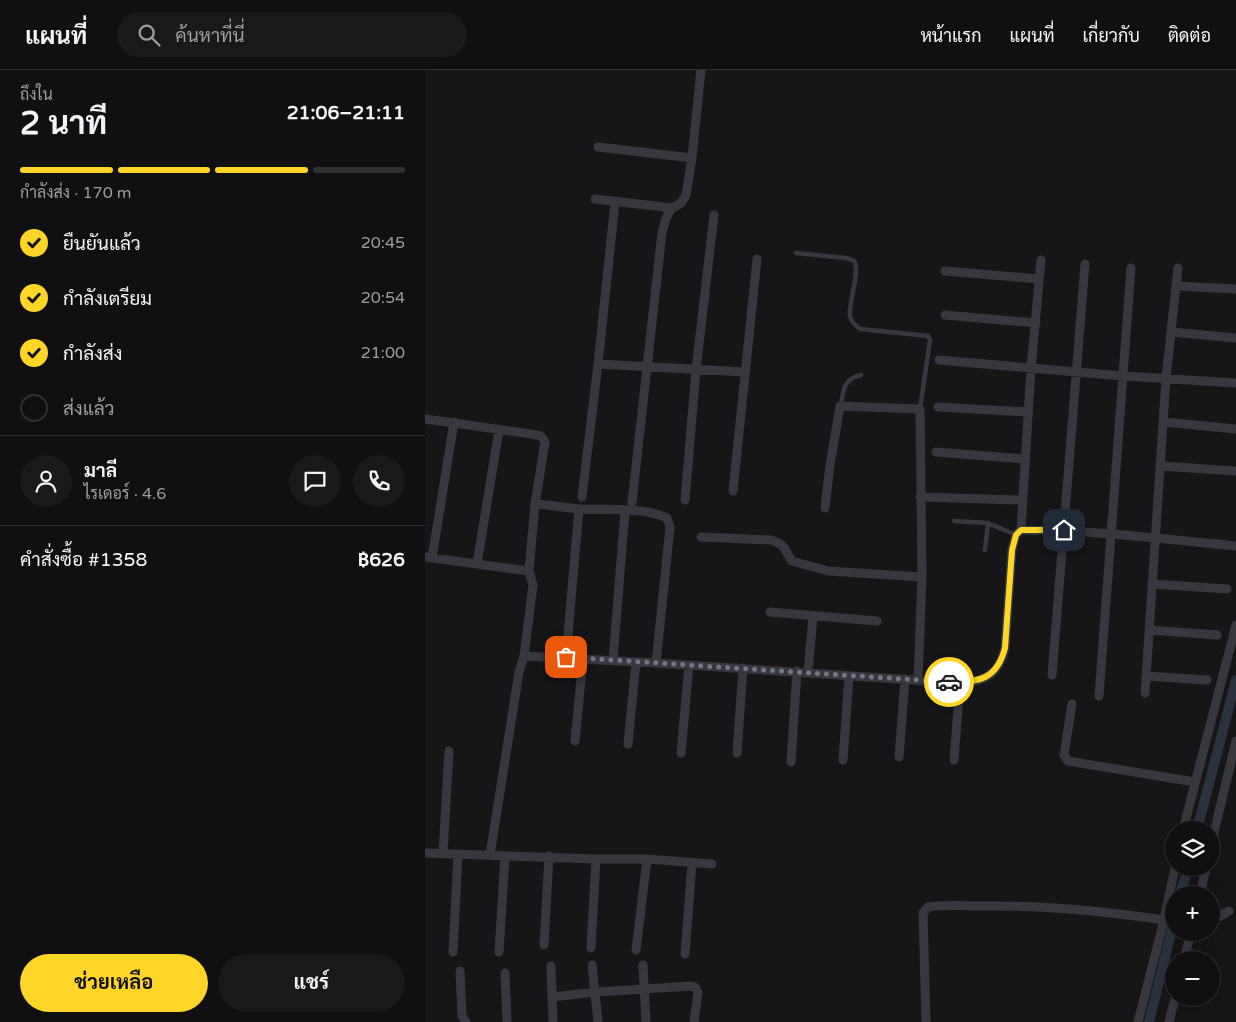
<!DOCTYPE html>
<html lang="th">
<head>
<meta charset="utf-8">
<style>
  :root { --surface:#101012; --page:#19191b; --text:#f1f3f6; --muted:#9c9d9f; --line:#303032; --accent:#ffd627 }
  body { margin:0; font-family:"Varela Round",Sarabun,sans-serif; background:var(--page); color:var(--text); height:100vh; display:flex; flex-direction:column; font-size:19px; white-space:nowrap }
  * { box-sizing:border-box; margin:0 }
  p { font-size:16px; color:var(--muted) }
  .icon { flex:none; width:28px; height:28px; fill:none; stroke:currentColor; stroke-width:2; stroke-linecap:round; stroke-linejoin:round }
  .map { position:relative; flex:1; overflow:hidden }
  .side { display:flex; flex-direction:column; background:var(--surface); width:425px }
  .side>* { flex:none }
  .controls { position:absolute; left:740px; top:751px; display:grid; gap:10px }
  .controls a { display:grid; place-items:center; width:55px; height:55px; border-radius:50%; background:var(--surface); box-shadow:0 5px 20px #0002,0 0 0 1px var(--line); font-size:25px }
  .pin { position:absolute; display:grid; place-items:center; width:42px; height:42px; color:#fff; margin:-21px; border-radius:10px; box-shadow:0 2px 8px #0006 }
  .courier { position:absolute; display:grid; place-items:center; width:50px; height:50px; margin:-25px; border:4px solid #ffd627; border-radius:50%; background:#fff; color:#222; box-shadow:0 1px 6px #0007 }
  .summary em { font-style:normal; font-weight:700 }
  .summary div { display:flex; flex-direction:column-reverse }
  .summary { display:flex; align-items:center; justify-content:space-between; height:85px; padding:0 20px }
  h1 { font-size:32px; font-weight:700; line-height:38px }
  .bar { display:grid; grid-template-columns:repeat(4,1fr); gap:8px 5px; align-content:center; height:60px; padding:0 20px }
  .bar i { height:6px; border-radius:4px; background:var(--line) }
  .bar .active { background:var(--accent) }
  .bar p { grid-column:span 4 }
  .line { display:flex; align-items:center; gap:12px; padding:0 20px; border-top:1px solid var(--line) }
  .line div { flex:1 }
  .round { display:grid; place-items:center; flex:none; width:52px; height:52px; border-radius:26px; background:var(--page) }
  ol { padding:0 20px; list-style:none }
  li { display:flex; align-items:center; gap:15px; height:55px }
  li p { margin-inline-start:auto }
  li .icon { padding:5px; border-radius:50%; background:var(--accent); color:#111; stroke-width:4 }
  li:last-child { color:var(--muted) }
  li i { width:28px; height:28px; border:2px solid var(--line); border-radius:50% }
  .button { display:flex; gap:10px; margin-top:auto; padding:10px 20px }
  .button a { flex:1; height:58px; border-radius:30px; background:var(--accent); color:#111; font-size:20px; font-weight:700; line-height:58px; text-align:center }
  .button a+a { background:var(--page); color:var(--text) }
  header { display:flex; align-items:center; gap:30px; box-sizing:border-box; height:70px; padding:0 25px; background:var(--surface); border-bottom:1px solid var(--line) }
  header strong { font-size:24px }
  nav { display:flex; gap:28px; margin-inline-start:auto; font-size:18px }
  .search { width:350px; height:45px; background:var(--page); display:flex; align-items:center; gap:12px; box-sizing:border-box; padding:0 18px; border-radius:28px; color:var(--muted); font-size:19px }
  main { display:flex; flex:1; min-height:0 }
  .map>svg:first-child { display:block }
</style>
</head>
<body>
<header>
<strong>แผนที่</strong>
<div class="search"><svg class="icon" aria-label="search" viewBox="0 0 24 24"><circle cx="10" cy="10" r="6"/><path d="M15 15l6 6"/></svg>ค้นหาที่นี่</div>
<nav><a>หน้าแรก</a><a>แผนที่</a><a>เกี่ยวกับ</a><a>ติดต่อ</a></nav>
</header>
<main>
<section class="side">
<div class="summary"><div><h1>2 นาที</h1><p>ถึงใน</p></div><em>21:06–21:11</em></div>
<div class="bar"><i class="active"></i><i class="active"></i><i class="active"></i><i></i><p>กำลังส่ง · 170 m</p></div>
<ol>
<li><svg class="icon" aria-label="check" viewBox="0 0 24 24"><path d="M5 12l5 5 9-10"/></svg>ยืนยันแล้ว<p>20:45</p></li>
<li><svg class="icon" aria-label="check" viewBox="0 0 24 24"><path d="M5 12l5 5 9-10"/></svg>กำลังเตรียม<p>20:54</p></li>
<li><svg class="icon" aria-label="check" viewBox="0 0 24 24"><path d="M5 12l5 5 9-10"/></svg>กำลังส่ง<p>21:00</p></li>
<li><i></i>ส่งแล้ว</li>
</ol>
<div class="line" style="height:90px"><a class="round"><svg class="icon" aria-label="person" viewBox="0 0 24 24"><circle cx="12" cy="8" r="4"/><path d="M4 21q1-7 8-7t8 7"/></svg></a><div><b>มาลี</b><p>ไรเดอร์ · 4.6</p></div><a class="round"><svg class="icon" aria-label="chat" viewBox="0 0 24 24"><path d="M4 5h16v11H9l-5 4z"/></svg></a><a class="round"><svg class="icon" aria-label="phone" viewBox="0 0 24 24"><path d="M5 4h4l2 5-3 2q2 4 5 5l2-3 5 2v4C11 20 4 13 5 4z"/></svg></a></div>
<div class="line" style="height:65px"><div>คำสั่งซื้อ #1358</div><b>฿626</b></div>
<div class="button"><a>ช่วยเหลือ</a><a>แชร์</a></div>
</section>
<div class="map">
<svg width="811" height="952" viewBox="0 0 811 952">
  <rect width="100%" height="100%" fill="#161618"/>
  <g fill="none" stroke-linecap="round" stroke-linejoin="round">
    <path stroke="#2b323e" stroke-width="10" d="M772 760 811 610
      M755 825 763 798
      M724 952 749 851"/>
    <path stroke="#37373e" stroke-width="4.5" d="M371 183 421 188C424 189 427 189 429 191 436 199 423 234 425 246 426 252 430 255 435 259L503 266 505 270 495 339
      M416 336C418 319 419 309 436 305
      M529 451 563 453 591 465
      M560 480 563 453"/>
    <path stroke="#37373e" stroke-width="9" d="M173 77 267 88
      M170 129 247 138
      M520 201 614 209
      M751 216 811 219
      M520 245 611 253
      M746 262 811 268
      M514 290 698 306 811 313
      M173 294 320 302
      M513 337 603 342
      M0 349 106 364 116 366 120 372 110 434 104 501 108 515 99 586 94 602 65 785
      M739 352 811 359
      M511 382 599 389
      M736 396 811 401
      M308 421 332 189
      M157 427 173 294 190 132
      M495 427 597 430
      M260 430 271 300 289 145
      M207 432 237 163 241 148 247 138 256 133 261 125 267 88 276 0
      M110 434C126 435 141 438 157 439 183 440 219 437 242 448L245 457 231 593
      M400 438 405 395 415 336 495 339 497 507 493 611
      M596 460C668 460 739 469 811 476
      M276 467 346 470C362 475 359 480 367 491L403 501 497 507
      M0 487 104 501
      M7 488 29 352
      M52 494 74 360
      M727 514 802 519
      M345 542 452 551
      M724 560 792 565
      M99 586 231 593 535 613C561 611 574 604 580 578L587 479 591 465 596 460 606 298 616 190
      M141 587 154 439
      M188 590 200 441
      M383 602 388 546
      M627 605 660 194
      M721 606 782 610
      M720 623 741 308 753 198
      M674 626 706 198
      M647 634 639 685 643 691 770 712
      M150 671 158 589
      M203 674 211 592
      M256 683 264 595
      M312 683 318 598
      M474 687 480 609
      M418 690 424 606
      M529 690 535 613
      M366 692 372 601
      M758 760 811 555
      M786 775 811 671
      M0 783 171 789H222L287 794
      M18 783 24 681
      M775 825 781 798
      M786 850 790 849 804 841
      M119 875 124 786
      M166 878 171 789
      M211 880 222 789
      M28 882 33 784
      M74 882 80 786
      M260 884 267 793
      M759 890 766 862
      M167 895 173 952
      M218 895 221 952
      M126 896 128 952
      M35 901 37 946 41 952
      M80 903 82 952
      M127 927 171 922 266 916 270 917 273 923 269 952
      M501 952 498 843 503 837C520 834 539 836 556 836 617 835 679 841 739 850
      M713 952 739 850 750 798
      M744 952 750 928"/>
  </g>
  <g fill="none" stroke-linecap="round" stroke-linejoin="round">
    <path stroke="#747681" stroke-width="5" stroke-dasharray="0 9" d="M141 587 524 612"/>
    <path stroke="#ffd627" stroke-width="6" d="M524 612C554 613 572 609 580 578L587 480 591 465 596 460H639"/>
  </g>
</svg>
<div class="controls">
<a><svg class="icon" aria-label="layers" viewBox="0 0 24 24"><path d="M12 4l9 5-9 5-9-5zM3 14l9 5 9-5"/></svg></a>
<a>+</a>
<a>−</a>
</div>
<div class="pin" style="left:141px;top:587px;background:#ea580c"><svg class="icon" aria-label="bag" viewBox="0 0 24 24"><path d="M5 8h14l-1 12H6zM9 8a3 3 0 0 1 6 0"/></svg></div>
<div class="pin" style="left:639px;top:460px;background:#1f2937"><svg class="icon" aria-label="home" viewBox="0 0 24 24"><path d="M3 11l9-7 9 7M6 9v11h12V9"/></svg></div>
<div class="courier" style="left:524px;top:612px"><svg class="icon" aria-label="car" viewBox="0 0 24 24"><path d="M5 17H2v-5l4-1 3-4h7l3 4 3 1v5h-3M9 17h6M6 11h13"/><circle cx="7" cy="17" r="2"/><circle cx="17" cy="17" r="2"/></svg></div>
</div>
</main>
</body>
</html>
